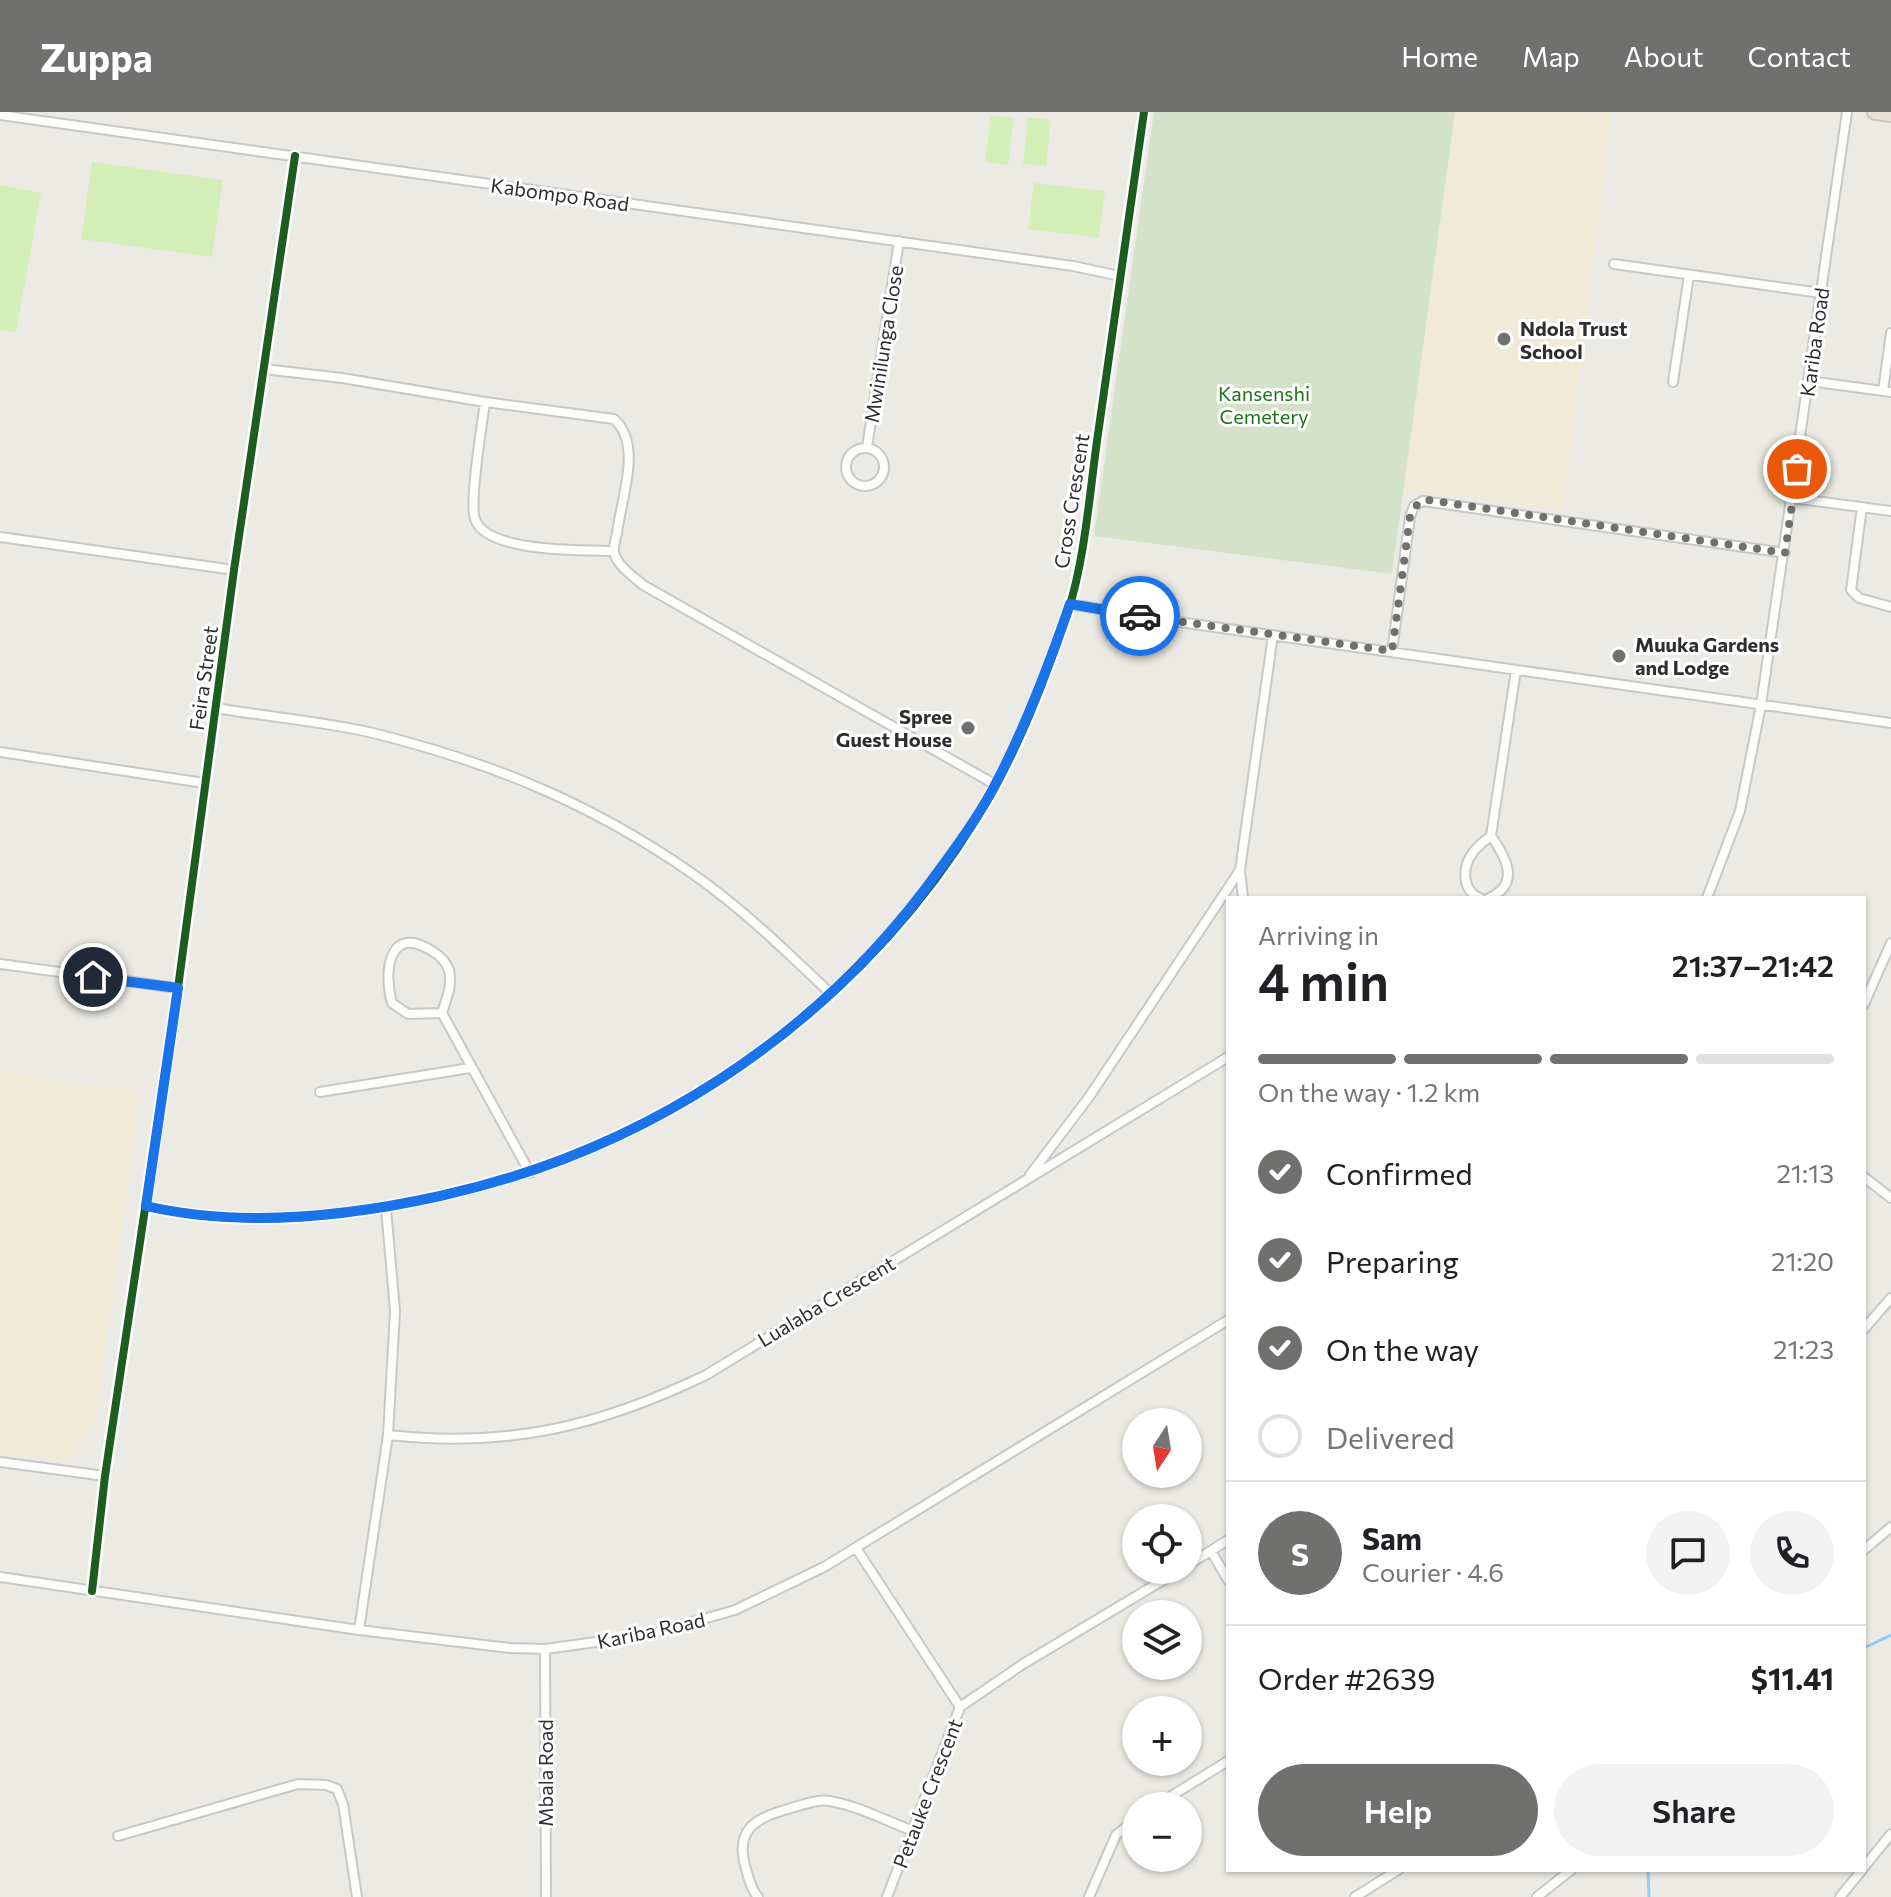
<!DOCTYPE html>
<html lang="en">
<head>
<meta charset="utf-8">
<style>
  :root { --surface:#fff; --page:#f2f2f2; --text:#202124; --muted:#757577; --line:#e0e0e0; --accent:#70706e }
  body { margin:0; font-family:Commissioner,sans-serif; background:var(--page); color:var(--text); height:100vh; display:flex; flex-direction:column; font-size:30px; white-space:nowrap }
  * { box-sizing:border-box; margin:0 }
  p { font-size:26px; color:var(--muted) }
  .icon { flex:none; width:44px; height:44px; fill:none; stroke:currentColor; stroke-width:2; stroke-linecap:round; stroke-linejoin:round }
  .map { position:relative; flex:1; overflow:hidden }
  .sheet { position:absolute; left:1226px; top:784px; width:640px; height:976px; display:flex; flex-direction:column; background:var(--surface); border-radius:0px; box-shadow:0 2px 6px #0004 }
  .sheet>* { flex:none }
  .needle { width:52px; rotate:192deg }
  .buttons { position:absolute; left:1122px; top:1296px; display:grid; gap:16px }
  .buttons a { display:grid; place-items:center; width:80px; height:80px; border-radius:50%; background:var(--surface); box-shadow:0 2px 6px #0004; font-size:40px }
  .pin { position:absolute; display:grid; place-items:center; width:68px; height:68px; color:#fff; margin:-34px; border:4px solid #fff; border-radius:50%; box-shadow:0 2px 8px #0007 }
  .courier { position:absolute; display:grid; place-items:center; width:80px; height:80px; margin:-40px; border:6px solid #1a73e8; border-radius:50%; background:#fff; color:#222; box-shadow:0 2px 10px #0007 }
  .overview em { font-style:normal; font-weight:600 }
  .overview div { display:flex; flex-direction:column-reverse }
  .overview { display:flex; align-items:center; justify-content:space-between; height:136px; padding:0 32px }
  h1 { font-size:52px; font-weight:600; line-height:60px }
  .bar { display:grid; grid-template-columns:repeat(4,1fr); gap:12px 8px; align-content:center; height:96px; padding:0 32px }
  .bar i { height:10px; border-radius:6px; background:var(--line) }
  .bar .on { background:var(--accent) }
  .bar p { grid-column:span 4 }
  .line { display:flex; align-items:center; gap:20px; padding:0 32px; border-top:2px solid var(--line) }
  .line div { flex:1 }
  .round { display:grid; place-items:center; flex:none; width:84px; height:84px; border-radius:42px; background:var(--page) }
  ol { padding:0 32px; list-style:none }
  li { display:flex; align-items:center; gap:24px; height:88px }
  li p { margin-inline-start:auto }
  li .icon { padding:8px; border-radius:50%; background:var(--accent); color:#fff; stroke-width:4 }
  li:last-child { color:var(--muted) }
  li i { width:44px; height:44px; border:4px solid var(--line); border-radius:50% }
  .action { display:flex; gap:16px; margin-top:auto; padding:16px 32px }
  .action a { flex:1; height:92px; border-radius:48px; background:var(--accent); color:#fff; font-size:32px; font-weight:600; line-height:92px; text-align:center }
  .action a+a { background:var(--page); color:var(--text) }
  header { display:flex; align-items:center; gap:48px; box-sizing:border-box; height:112px; padding:0 40px; background:var(--accent); color:#fff }
  header strong { font-size:38px }
  nav { display:flex; gap:44px; margin-inline-start:auto; font-size:28px }
  .map>svg:first-child { display:block }
</style>
</head>
<body>
<header>
<strong>Zuppa</strong>
<nav><a>Home</a><a>Map</a><a>About</a><a>Contact</a></nav>
</header>
<div class="map">
<svg width="1891" height="1785" viewBox="0 0 1891 1785">
  <rect width="100%" height="100%" fill="#eceae4"/>
  <path fill="#efebd8" d="M1455 0H1612L1563 398 1403 377Z
    M0 959 141 980 94 1312 68 1350 0 1341Z"/>
  <path fill="#d5e2ca" d="M1154 0H1455L1392 462 1094 424Z"/>
  <path fill="#d3eeb7" d="M991 3 1014 6 1008 53 985 50Z
    M1028 5 1051 8 1046 54 1023 52Z
    M92 50 223 68 212 145 81 127Z
    M1034 71 1105 79 1099 126 1028 117Z
    M0 73 41 81 16 220 0 218Z"/>
  <g fill="none" stroke-linecap="round" stroke-linejoin="round">
    <path stroke="#92cef3" stroke-width="3" d="M1864 1536 1891 1523
      M1648 1758 1649 1785"/>
    <g stroke="#c9c8c9" stroke-width="12">
      <path id="street" d="M0 3 1073 154 1120 164
        M1614 152 1821 181
        M264 257 342 266 485 290 614 307C643 333 621 387 617 421 616 426 613 435 614 440 617 454 633 464 643 473L996 673
        M1809 269 1891 280
        M1673 270 1689 163
        M1883 279 1891 221
        M485 290C482 313 469 390 475 407 486 441 583 438 614 439
        M867 335 899 129
        M846 355a19 19 0 1 1 38 0a19 19 0 1 1-38 0Z
        M1792 386 1891 399
        M1862 395 1851 478 1859 486 1891 495
        M0 425 234 458
        M1070 492 1158 507 1891 611
        M1392 539 1410 405 1414 394 1423 389 1785 441
        M216 596C268 605 322 609 373 621 493 651 591 691 693 762 743 797 787 840 831 882
        M0 640 204 671
        M1243 786 1240 758 1273 523
        M1480 786C1462 779 1462 756 1472 742 1476 735 1484 729 1491 724L1516 558
        M1489 786C1521 772 1506 745 1491 724
        M1707 786 1740 699 1761 593 1847 0
        M0 852 178 876
        M1864 892 1891 831
        M442 901 408 902 392 891C383 860 389 811 432 839 439 843 446 850 449 858 453 872 446 888 442 901L530 1061
        M320 980 470 956
        M1030 1063 1089 985 1240 758
        M1864 1065 1891 1086
        M146 1094C239 1116 341 1106 434 1085 671 1034 878 887 996 673 1026 618 1048 558 1068 499 1085 448 1090 376 1098 322 1114 215 1128 107 1144 0
        M1864 1217 1891 1186
        M388 1323C508 1336 598 1315 706 1263L1228 945
        M0 1350 105 1364
        M856 1436 960 1595
        M1864 1438 1891 1415
        M1211 1439 1228 1468
        M1188 1453 1228 1428
        M0 1465 359 1518 510 1536 545 1537 647 1523 735 1498 824 1455 1228 1208
        M92 1479 105 1364 178 876 234 458 295 44
        M359 1518 388 1323 395 1199 386 1096
        M545 1537 546 1785
        M1155 1694 1228 1649
        M118 1724 298 1672 326 1673 337 1677 343 1692 357 1785
        M1864 1755 1891 1722
        M758 1785C751 1777 749 1767 746 1757 734 1718 755 1706 788 1697 802 1693 816 1687 830 1689 858 1694 887 1709 913 1719
        M887 1785 960 1595 1023 1552 1180 1458
        M1089 1785 1116 1723 1136 1707
        M1355 1785 1398 1758
        M1537 1785 1571 1758
        M1840 1785 1862 1758"/>
    </g>
    <g stroke="#c6c6c4" stroke-width="18">
      <path id="highway" d="M1875 0 1891 2"/>
    </g>
    <use href="#street" stroke="#fcfcfb" stroke-width="8"/>
    <use href="#highway" stroke="#eae1d5" stroke-width="14"/>
    <g stroke="#fff" stroke-width="13">
      <path id="cycleway" d="M146 1094C239 1116 341 1106 434 1085 671 1034 878 887 996 673 1026 618 1048 558 1068 499 1085 448 1090 376 1098 322 1114 215 1128 107 1144 0
        M92 1479 105 1364 178 876 234 458 295 44"/>
    </g>
    <use href="#cycleway" stroke="#1b5e20" stroke-width="8"/>
  </g>
  <g fill="none" stroke-linecap="round" stroke-linejoin="round">
    <path stroke="#70706e" stroke-width="8" stroke-dasharray="0 14.4" d="M1140 504 1392 539 1410 405 1418 391 1428 388 1785 441 1797 357"/>
    <path stroke="#1a73e8" stroke-width="10" d="M93 865 178 876 146 1094C241 1116 345 1105 440 1084 641 1040 820 925 940 757 960 730 981 701 996 671 1026 614 1049 553 1070 492L1140 504"/>
  </g>
  <g fill="#70706e" stroke="#fff" stroke-width="3">
    <circle cx="1504" cy="227" r="8"/>
    <circle cx="1619" cy="544" r="8"/>
    <circle cx="968" cy="616" r="8"/>
  </g>
  <g text-anchor="middle" dominant-baseline="central" stroke-width="6" stroke-linejoin="round" paint-order="stroke">
    <g font-size="20" fill="#2e2e2e" stroke="#fff">
      <text transform="translate(560 82) rotate(8)">Kabompo Road</text>
      <text transform="translate(1814 230) rotate(-82)">Kariba Road</text>
      <text transform="translate(883 232) rotate(-81)">Mwinilunga Close</text>
      <text transform="translate(1071 389) rotate(-81)">Cross Crescent</text>
      <text transform="translate(203 566) rotate(-82)">Feira Street</text>
      <text transform="translate(826 1189) rotate(-31)">Lualaba Crescent</text>
      <text transform="translate(651 1518) rotate(-12)">Kariba Road</text>
      <text transform="translate(545 1661) rotate(-90)">Mbala Road</text>
      <text transform="translate(927 1681) rotate(-69)">Petauke Crescent</text>
    </g>
    <g font-size="20" font-weight="bold" fill="#2e2e2e" stroke="#fff" text-anchor="start">
      <text x="1520" y="216">Ndola Trust<tspan x="1520" dy="23">School</tspan></text>
      <text x="1635" y="532">Muuka Gardens<tspan x="1635" dy="23">and Lodge</tspan></text>
      <text x="952" y="604" text-anchor="end">Spree<tspan x="952" dy="23">Guest House</tspan></text>
    </g>
    <g font-size="20" fill="#1c7415" stroke="#fff">
      <text x="1264" y="281">Kansenshi<tspan x="1264" dy="23">Cemetery</tspan></text>
    </g>
  </g>
</svg>
<div class="buttons">
<a><svg class="needle" viewBox="-14 -14 28 28"><path d="M0-13l5 13h-10z" fill="#e53935"/><path d="M0 13l5-13h-10z" fill="#757577"/></svg></a>
<a><svg class="icon" aria-label="locate" viewBox="0 0 24 24"><circle cx="12" cy="12" r="6"/><path d="M12 2v4M12 18v4M2 12h4M18 12h4"/></svg></a>
<a><svg class="icon" aria-label="layers" viewBox="0 0 24 24"><path d="M12 4l9 5-9 5-9-5zM3 14l9 5 9-5"/></svg></a>
<a>+</a>
<a>−</a>
</div>
<div class="pin" style="left:1797px;top:357px;background:#ea580c"><svg class="icon" aria-label="bag" viewBox="0 0 24 24"><path d="M5 8h14l-1 12H6zM9 8a3 3 0 0 1 6 0"/></svg></div>
<div class="pin" style="left:93px;top:865px;background:#1f2937"><svg class="icon" aria-label="home" viewBox="0 0 24 24"><path d="M3 11l9-7 9 7M6 9v11h12V9"/></svg></div>
<div class="courier" style="left:1140px;top:504px"><svg class="icon" aria-label="car" viewBox="0 0 24 24"><path d="M5 17H2v-5l4-1 3-4h7l3 4 3 1v5h-3M9 17h6M6 11h13"/><circle cx="7" cy="17" r="2"/><circle cx="17" cy="17" r="2"/></svg></div>
<section class="sheet">
<div class="overview"><div><h1>4 min</h1><p>Arriving in</p></div><em>21:37–21:42</em></div>
<div class="bar"><i class="on"></i><i class="on"></i><i class="on"></i><i></i><p>On the way · 1.2 km</p></div>
<ol>
<li><svg class="icon" aria-label="check" viewBox="0 0 24 24"><path d="M5 12l5 5 9-10"/></svg>Confirmed<p>21:13</p></li>
<li><svg class="icon" aria-label="check" viewBox="0 0 24 24"><path d="M5 12l5 5 9-10"/></svg>Preparing<p>21:20</p></li>
<li><svg class="icon" aria-label="check" viewBox="0 0 24 24"><path d="M5 12l5 5 9-10"/></svg>On the way<p>21:23</p></li>
<li><i></i>Delivered</li>
</ol>
<div class="line" style="height:144px"><b class="round" style="background:var(--accent);color:#fff">S</b><div><b>Sam</b><p>Courier · 4.6</p></div><a class="round"><svg class="icon" aria-label="chat" viewBox="0 0 24 24"><path d="M4 5h16v11H9l-5 4z"/></svg></a><a class="round"><svg class="icon" aria-label="phone" viewBox="0 0 24 24"><path d="M5 4h4l2 5-3 2q2 4 5 5l2-3 5 2v4C11 20 4 13 5 4z"/></svg></a></div>
<div class="line" style="height:104px"><div>Order #2639</div><b>$11.41</b></div>
<div class="action"><a>Help</a><a>Share</a></div>
</section>
</div>
</body>
</html>
